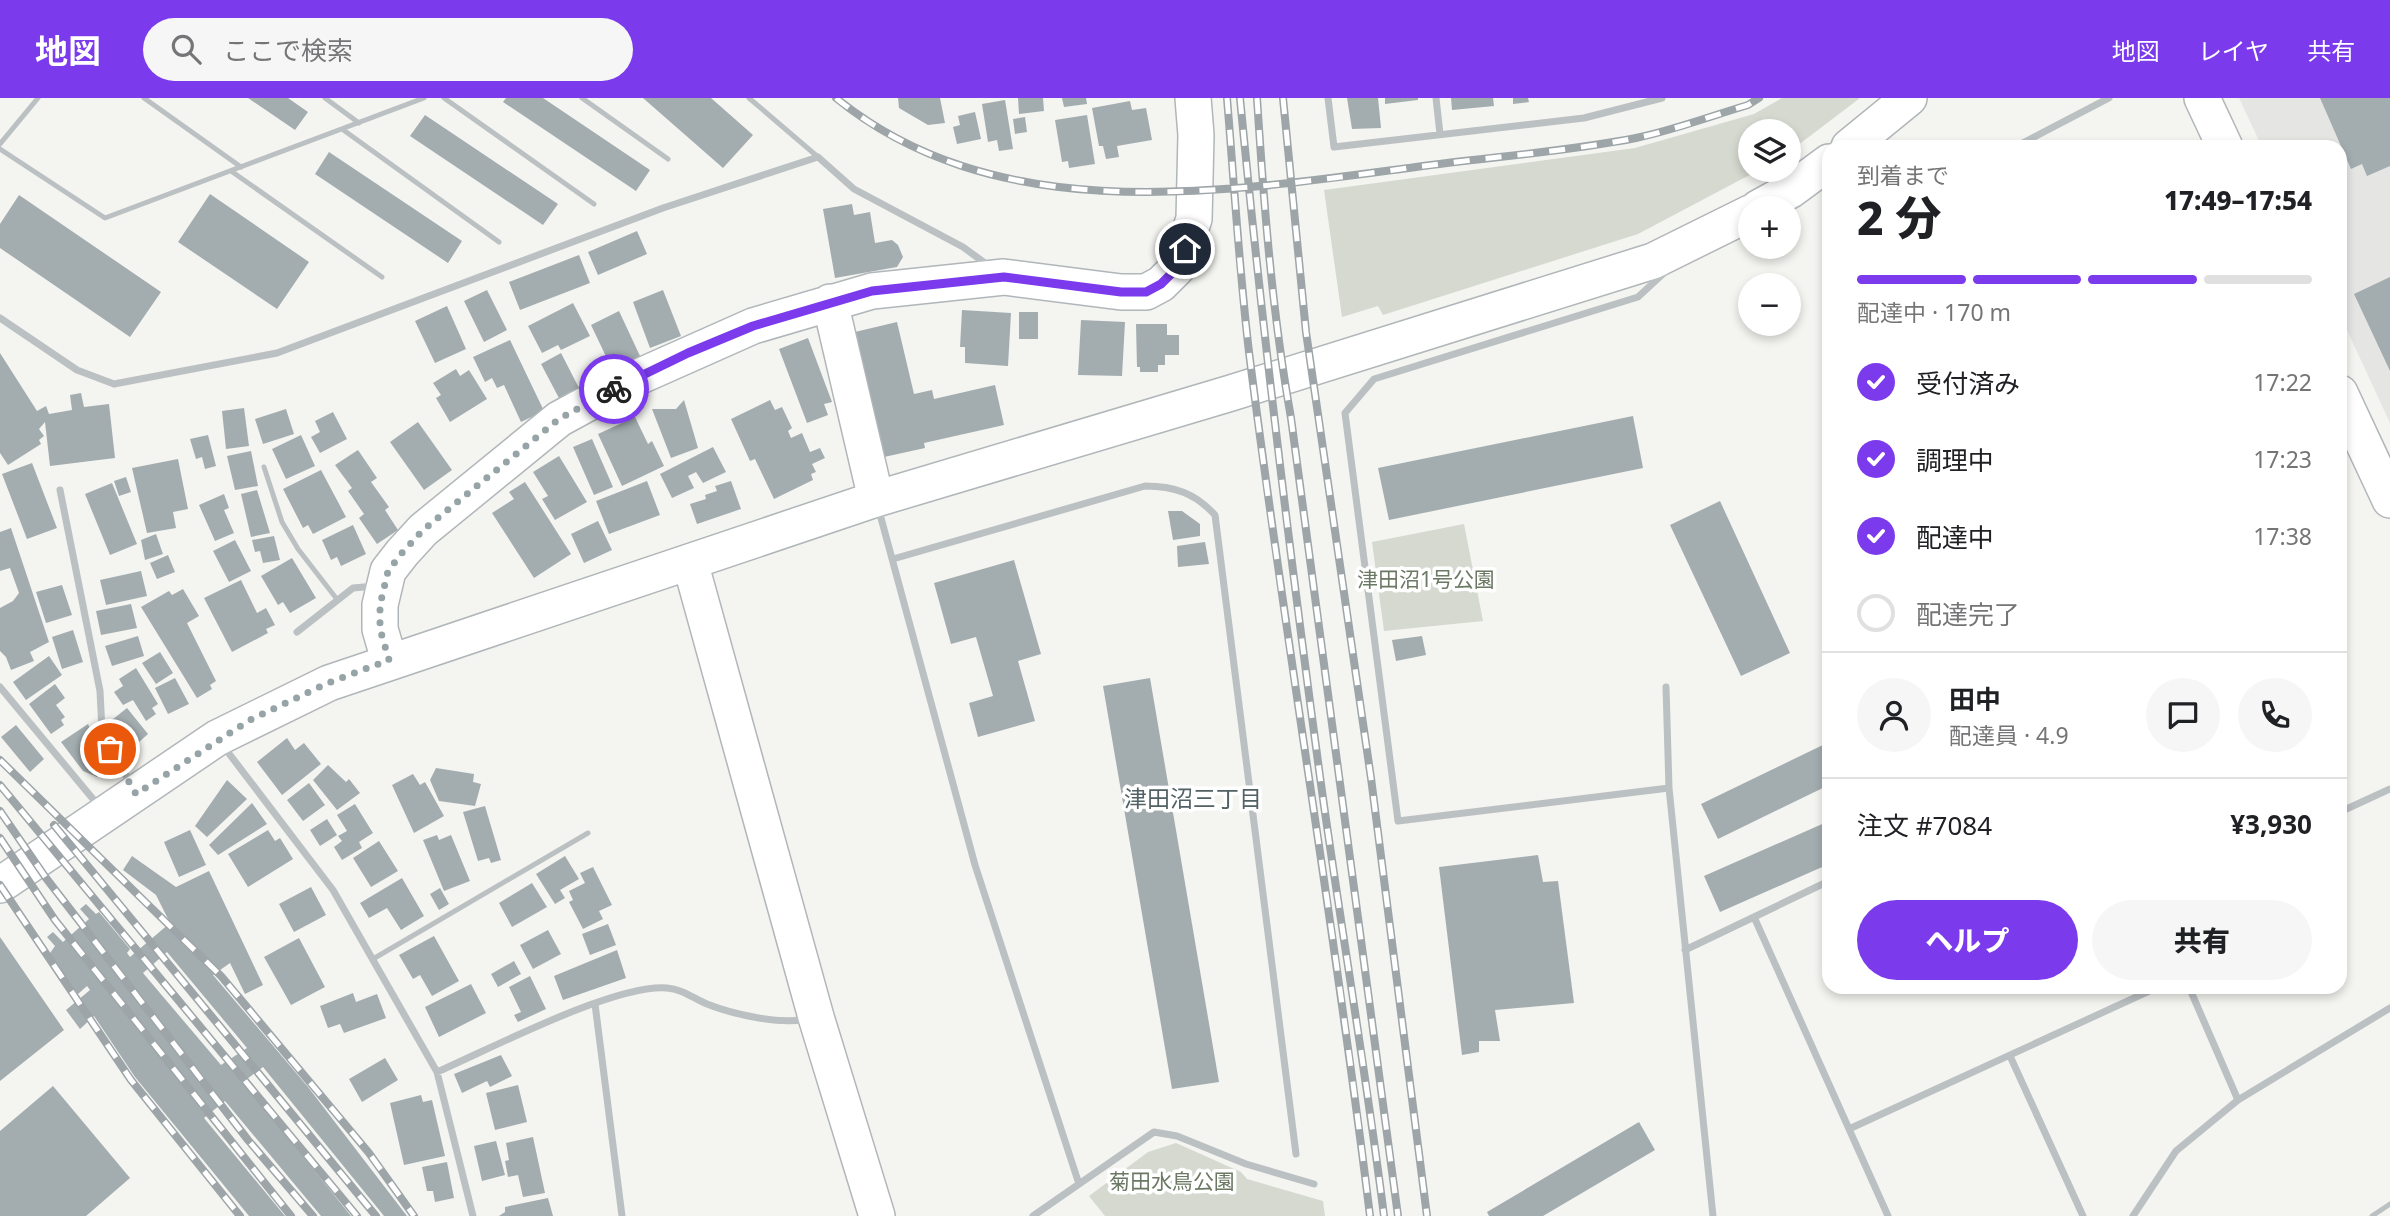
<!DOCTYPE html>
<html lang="ja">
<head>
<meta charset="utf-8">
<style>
  :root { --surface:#fff; --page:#f6f6f6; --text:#202124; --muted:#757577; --line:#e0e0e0; --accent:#7c3aed }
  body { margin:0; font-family:"Noto Sans","Noto Sans JP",sans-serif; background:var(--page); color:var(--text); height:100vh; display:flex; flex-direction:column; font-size:26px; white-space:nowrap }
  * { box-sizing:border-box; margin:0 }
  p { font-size:23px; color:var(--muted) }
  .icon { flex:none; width:38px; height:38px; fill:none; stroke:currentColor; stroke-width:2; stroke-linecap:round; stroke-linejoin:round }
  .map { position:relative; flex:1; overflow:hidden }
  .drawer { position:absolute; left:1822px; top:42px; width:525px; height:854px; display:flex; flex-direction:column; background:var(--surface); border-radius:21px; box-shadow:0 4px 10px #0003 }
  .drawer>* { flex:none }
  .fabs { position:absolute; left:1738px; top:21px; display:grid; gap:14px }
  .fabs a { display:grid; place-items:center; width:63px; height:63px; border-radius:50%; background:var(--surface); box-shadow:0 4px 10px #0003; font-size:35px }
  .pin { position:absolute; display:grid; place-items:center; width:60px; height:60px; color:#fff; margin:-30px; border:4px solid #fff; border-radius:50%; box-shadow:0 2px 7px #0007 }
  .courier { position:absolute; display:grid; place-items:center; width:70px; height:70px; margin:-35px; border:5px solid #7c3aed; border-radius:50%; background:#fff; color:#222; box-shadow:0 2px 9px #0007 }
  .overview em { font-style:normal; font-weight:800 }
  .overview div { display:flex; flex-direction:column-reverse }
  .overview { display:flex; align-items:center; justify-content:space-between; height:119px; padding:0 35px }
  h1 { font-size:46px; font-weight:800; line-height:52px }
  .bar { display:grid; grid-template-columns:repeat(4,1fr); gap:10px 7px; align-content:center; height:84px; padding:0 35px }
  .bar i { height:9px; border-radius:5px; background:var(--line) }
  .bar .on { background:var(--accent) }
  .bar p { grid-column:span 4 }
  .line { display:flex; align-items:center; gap:18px; padding:0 35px; border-top:2px solid var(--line) }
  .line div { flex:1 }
  .round { display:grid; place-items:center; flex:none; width:74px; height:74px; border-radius:37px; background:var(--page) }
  ol { padding:0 35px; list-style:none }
  li { display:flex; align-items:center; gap:21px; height:77px }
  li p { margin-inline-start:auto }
  li .icon { padding:7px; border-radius:50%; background:var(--accent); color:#fff; stroke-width:4 }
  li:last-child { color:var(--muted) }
  li i { width:38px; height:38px; border:4px solid var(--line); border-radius:50% }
  .cta { display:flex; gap:14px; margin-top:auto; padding:14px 35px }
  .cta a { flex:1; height:80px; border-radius:42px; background:var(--accent); color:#fff; font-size:28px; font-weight:800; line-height:80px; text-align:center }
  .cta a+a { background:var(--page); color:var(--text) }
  header { display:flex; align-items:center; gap:42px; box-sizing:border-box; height:98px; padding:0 35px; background:var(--accent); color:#fff }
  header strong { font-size:33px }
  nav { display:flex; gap:38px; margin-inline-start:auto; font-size:24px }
  .search { width:490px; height:63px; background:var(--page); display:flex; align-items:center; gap:18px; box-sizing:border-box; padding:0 24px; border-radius:38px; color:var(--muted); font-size:26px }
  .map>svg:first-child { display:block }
</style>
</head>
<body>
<header>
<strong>地図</strong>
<div class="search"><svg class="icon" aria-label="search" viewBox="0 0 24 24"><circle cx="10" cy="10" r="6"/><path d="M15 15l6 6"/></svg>ここで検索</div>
<nav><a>地図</a><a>レイヤ</a><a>共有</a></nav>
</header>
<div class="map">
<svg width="2390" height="1118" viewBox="0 0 2390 1118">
  <rect width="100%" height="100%" fill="#f4f4f0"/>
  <path fill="#e5e5e4" d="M2239 0H2390V325L2340 217V49H2262Z"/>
  <path fill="#d5d9d0" d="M1782 0H1860L1789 54 1788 33H1750V72H1759L1638 136 1383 217 1378 208 1342 219 1324 92 1635 50 1754 16Z
    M1464 426 1483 523 1384 533 1372 444Z
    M1176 1045 1241 1074 1247 1081 1323 1103 1325 1118H1105L1089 1098 1148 1054Z"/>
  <path fill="#a3adb0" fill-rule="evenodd" d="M248 0H288L308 14 295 32Z
    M506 0H543L650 72 636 93 503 4Z
    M643 0H711L753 37 723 70Z
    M898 0H940L945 25 928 27 899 10Z
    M1018 0H1043L1044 13 1019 16Z
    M1062 0H1086L1087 6 1064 9Z
    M1347 0H1378L1381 30 1352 31Z
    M1385 0H1418V2L1385 6Z
    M1451 0H1493L1494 8 1452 12Z
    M1513 0H1528L1529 4 1513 6Z
    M2320 0H2390V68L2367 78 2362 66 2351 71Z
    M1005 2 1013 51 999 53 997 42 988 44 982 6Z
    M1130 3 1132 12 1146 10 1152 42 1117 48 1119 59 1106 61 1103 48H1099L1092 10Z
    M975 14 981 41 957 46 953 29 960 27 958 18Z
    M425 17 558 106 543 127 410 38Z
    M1087 17 1095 66 1069 70 1068 63 1062 64 1055 22Z
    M1025 19 1027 34 1015 36 1013 21Z
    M329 54 462 143 448 165 315 76Z
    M210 96 309 164 277 211 178 144Z
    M19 97 161 194 130 239 0 150V126Z
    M852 106 854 117 870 114 875 145 892 142 898 147 903 159 897 169 835 180 823 111Z
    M637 133 647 156 598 177 588 154Z
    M579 157 590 185 520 212 509 184Z
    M2390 179V273L2354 196Z
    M487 192 507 232 484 244 464 203Z
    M663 192 681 238 650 250 633 204Z
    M573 205 590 238 561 252 558 247 542 255 528 228Z
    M447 208 466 251 435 265 415 223Z
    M962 212 1011 215 1008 268 965 265V249H960Z
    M619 213 640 258 612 271 591 227Z
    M1019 214H1038V241H1019Z
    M1081 222 1125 224 1122 278 1078 277Z
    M897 224 914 296 932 292 934 301 995 287 1004 327 924 345 925 350 884 359 855 234Z
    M1136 226H1167V237H1179V257H1165V267H1158V274H1140V269H1137Z
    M808 240 832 304 824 306 828 317 807 325 779 251Z
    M510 242 544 313 521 324 504 287 497 290 492 280 485 284 473 259Z
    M0 255 37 313 46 308 49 316 72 312 70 297 81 295 84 309 109 306 115 360 50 368 45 324 39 331 44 338 39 342 41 346 8 367 0 355Z
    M561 255 580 292 560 302 541 266Z
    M456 271 460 278 469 272 487 301 450 324 436 300 441 297 433 285Z
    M684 302 698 350 671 360 652 311H676Z
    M770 302 775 312 782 309 792 330 788 333 791 340 802 335 810 354 820 350 825 360 812 366 816 374 811 376 813 382 774 401 755 361 750 363 731 321Z
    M244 310 249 348 226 351 222 313Z
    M286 311 294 336 263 346 255 321Z
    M333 314 347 341 320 355 311 339 320 334 315 323Z
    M1633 318 1643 370 1389 422 1378 370Z
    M635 319 648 346 652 343 664 368 622 388 598 336Z
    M418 324 452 372 424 392 390 344Z
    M208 337 216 368 205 371 202 359 196 361 190 341Z
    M301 337 315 368 286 381 272 351Z
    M592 341 613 389 594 397 573 349Z
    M713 349 726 374 703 385 696 374 688 378 694 390 672 400 660 376Z
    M358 352 377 380 371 384 389 409 385 412 398 432 377 446 359 420 364 416 348 393 352 390 335 367Z
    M251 353 258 388 235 392 227 358Z
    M559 358 587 404 555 422 542 401 548 398 533 374Z
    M178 361 188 411 173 414 176 430 147 435 132 370Z
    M32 365 57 430 27 441 2 376Z
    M321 372 346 419 313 436 308 427 303 430 283 391Z
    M126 379 131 394 119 398 114 383Z
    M647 383 660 417 609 436 596 403Z
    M731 383 741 411 697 426 690 406 706 401 705 397 717 393 715 388Z
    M525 384 571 456 534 480 492 415 514 401 509 394Z
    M112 385 137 446 110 457 85 396Z
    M257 392 270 435 251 439 241 396Z
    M224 396 229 410 224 412 234 435 215 443 199 407Z
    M1720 403 1790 555 1741 578 1670 427Z
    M1168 413H1182L1200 426V438L1173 442Z
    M598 423 612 452 584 465 571 436Z
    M353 427 366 456 341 468 337 459 331 462 322 442Z
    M11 430 49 544 30 554 34 563 11 572 6 559 0 553V510L13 503 19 495 10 470 0 473V434Z
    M156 436 163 456 145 462 141 442Z
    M274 438 280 462 263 465 260 453 255 454 252 442Z
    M235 442 251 473 229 484 213 453Z
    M1205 444 1209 466 1178 469 1177 448Z
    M168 457 175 474 157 481 150 465Z
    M292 460 316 500 290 515 283 504 278 507 261 478Z
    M1014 462 1041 556 1018 563 1035 623 978 639 969 605 993 598 976 539 951 546 934 485Z
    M141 473 147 498 106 507 100 482Z
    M241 482 257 515 266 510 275 527 266 531 268 535 232 554 204 500Z
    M62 487 72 517 46 525 36 494Z
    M183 491 199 518 187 525 216 583 210 587 212 591 197 600 141 509 169 493 172 497Z
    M131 506 137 530 101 537 96 513Z
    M73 532 83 564 62 571 52 539Z
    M138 538 144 558 112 568 105 548Z
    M1422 538 1426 557 1396 563 1392 542Z
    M160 554 173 575 156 586 142 565Z
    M49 558 62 577 26 602 13 584Z
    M136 570 158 606 152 610 156 616 146 623 133 602 123 607 114 594 123 588 119 581Z
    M175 580 189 606 168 616 155 590Z
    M1150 580 1219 984 1172 991 1103 588Z
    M55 586 65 600 56 607 65 619 61 622 64 627 51 636 29 606Z
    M127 610 148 636 130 652 108 625Z
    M88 626 107 669 97 679 83 673 61 644Z
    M16 627 44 661 30 674 1 639Z
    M287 640 295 652 304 645 321 666 282 697 257 664Z
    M1829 644V687L1718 741 1701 706Z
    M328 667 346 684 349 681 360 695 337 712 313 682Z
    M436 670 474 676 473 684 481 686 475 708 439 703 430 682Z
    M413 676 420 687 425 684 444 718 414 735 392 687Z
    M227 682 247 701 207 739 195 728Z
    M309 685 325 707 303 723 287 702Z
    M252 705 267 726 218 757 209 747Z
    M355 706 373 735 359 744 362 750 342 762 334 749 342 743 338 738 347 733 337 717Z
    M485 708 501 762 491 765 489 760 478 763 463 714Z
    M327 721 337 737 320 748 310 732Z
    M1829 723V766L1720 814 1704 778Z
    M190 732 206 767 179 779 164 744Z
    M268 732 275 743 280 740 293 761 248 789 228 756Z
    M437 737 439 742 451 737 470 783 444 793 423 742Z
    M379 743 398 773 371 789 353 760Z
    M1538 757 1543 784 1558 783 1574 905 1495 912 1500 943H1479V954L1462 957 1439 769Z
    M132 758 176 789 209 773 263 887 245 896 230 865 213 877 308 989 407 1118H384L263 969 243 984 351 1118H321L225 1003 204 1020 285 1118H249L135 979 94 918 80 931 66 912 90 892 87 888 78 896 48 858 55 848 47 839 53 834 63 844 89 821 80 811 86 806 96 816 99 814 130 851 127 855 130 859 170 825 156 797 123 772ZM167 854 247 950 221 967 143 875Z
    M565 758 579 781 560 792 565 800 555 806 536 776Z
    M593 769 612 807 599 813 603 821 583 831 569 804 573 802 569 793 585 785 580 775Z
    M402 780 424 818 401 832 387 810 369 820 360 805Z
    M532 785 547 809 512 829 499 805Z
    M311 789 326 817 294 834 279 806Z
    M440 790 449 806 439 812 430 796Z
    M608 826 616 847 590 857 582 836Z
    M548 832 561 856 533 871 520 847Z
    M434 838 459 883 432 898 420 877 413 881 399 857Z
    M0 839 64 932 0 983Z
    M299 840 325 889 291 907 264 859Z
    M617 852 626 880 563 902 554 878Z
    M514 863 521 876 498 889 491 876Z
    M530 878 546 911 518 924 514 917 521 914 509 889Z
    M471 886 486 915 439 939 425 909Z
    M353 895 356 904 377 896 386 920 344 935 340 926 328 930 320 908Z
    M501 957 512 978 490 989 487 983 462 995 454 976Z
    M385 960 398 982 362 1004 349 981Z
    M518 987 527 1024 495 1032 486 995Z
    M53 988 130 1080 86 1118H0V1033Z
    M421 997 423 1004 432 1002 445 1058 404 1067 390 1005Z
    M1639 1024 1655 1052 1543 1118H1489L1487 1114Z
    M533 1039 545 1095 523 1099 518 1077 508 1079 505 1063 509 1062 506 1045Z
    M496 1043 505 1077 482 1083 474 1048Z
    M447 1064 454 1100 435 1104 433 1093H427L422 1069Z
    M548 1100 553 1118H499L505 1114V1109Z"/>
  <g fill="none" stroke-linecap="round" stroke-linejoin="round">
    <g stroke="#b0b6b9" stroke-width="38">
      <path id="secondary" d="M2202 0 2225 49
        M1849 49 1909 0
        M1758 110 1791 92 1829 64
        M830 204 876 401
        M2340 295 2390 402
        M690 464 816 919 877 1118
        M389 562 380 531V507L388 473 402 455 423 432 559 321 627 284 753 228 872 193 1004 179 1121 194H1146L1161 186 1177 170 1194 121 1196 37 1193 0
        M0 787 217 640 329 585 876 401 1231 295 1653 163 1750 115"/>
    </g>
    <path stroke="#bbc0c2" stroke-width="5" d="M144 0 241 69
      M325 0 359 25
      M444 0 594 106
      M582 0 668 61
      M749 0 818 59
      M342 31 499 144
      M0 46 38 0
      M0 51 105 120 424 0
      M231 73 382 179
      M264 369 282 424 298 451 336 500
      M373 861 588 735
      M2372 1118 2390 1106"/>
    <path stroke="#bbc0c2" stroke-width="7" d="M1328 0 1334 49 1584 20 1662 0
      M1436 0 1440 36
      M2015 49 2109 0
      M1664 175 1638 199 1374 281 1345 315 1398 723 1669 690 1713 1118
      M0 220 77 272 114 286 277 255 663 110 818 59 854 91 963 149 989 168
      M60 392 100 593 102 633 131 687
      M878 409 975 767 1079 1086
      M893 461 1145 388C1174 388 1195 395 1215 417L1296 1056
      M297 534 353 490 375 488
      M0 589 98 707
      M1666 589 1669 690
      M224 649 333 792 437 974 473 1118
      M2340 714 2390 691
      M1754 819 1829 783
      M1685 852 1754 819 1888 1118
      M2189 889 2238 1002
      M595 906 622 1118
      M2010 958 2083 1118
      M437 974C490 951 614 886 667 890 682 891 693 900 707 906 732 916 780 927 806 921
      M1849 1031 2158 889
      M1033 1118 1154 1034 1177 1038 1246 1066 1314 1086
      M2133 1118 2176 1053 2238 1002 2390 910"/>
    <use href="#secondary" stroke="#fff" stroke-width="35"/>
    <g stroke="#9da5a8" stroke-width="8">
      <path id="rail" d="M836 0C998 132 1226 94 1416 69 1489 59 1564 54 1636 40 1674 32 1711 18 1748 7L1759 0
        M1227 0C1234 84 1239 170 1249 254 1285 543 1335 829 1370 1118
        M1240 0C1262 229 1290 458 1321 686 1341 830 1366 974 1384 1118
        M1257 0C1264 108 1272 214 1291 320L1398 1118
        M1283 0 1306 234 1371 680 1427 1118
        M0 662 221 878 369 1055 414 1118
        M0 687 357 1118
        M0 713 46 780 248 1042 313 1118
        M54 727 376 1118
        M0 740 55 822 291 1118
        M0 787 131 982 240 1118"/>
    </g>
    <use href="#rail" stroke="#fff" stroke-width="5" stroke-dasharray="16" stroke-linecap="butt"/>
  </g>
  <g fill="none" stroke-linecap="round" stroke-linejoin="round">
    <path stroke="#97a4a7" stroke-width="7" stroke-dasharray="0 12.6" d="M110 651 136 696 250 622 328 585 389 562 380 531V507L388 473 402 455 423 432 559 321 614 291"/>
    <path stroke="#7c3aed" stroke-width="9" d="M614 291 688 255 753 228 872 193 1004 179 1121 194H1146L1161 186 1177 170 1185 151"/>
  </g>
  <g text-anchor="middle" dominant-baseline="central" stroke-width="7" stroke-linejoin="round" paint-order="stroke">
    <g font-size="21" fill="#6b7863" stroke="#fff">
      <text x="1426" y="481">津田沼1号公園</text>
      <text x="1172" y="1083">菊田水鳥公園</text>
    </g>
    <g font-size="23" fill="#526165" stroke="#fff">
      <text x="1193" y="700">津田沼三丁目</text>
    </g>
  </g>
</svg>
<div class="fabs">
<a><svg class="icon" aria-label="layers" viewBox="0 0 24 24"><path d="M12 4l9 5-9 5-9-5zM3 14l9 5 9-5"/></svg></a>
<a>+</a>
<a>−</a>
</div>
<div class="pin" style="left:110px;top:651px;background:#ea580c"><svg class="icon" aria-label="bag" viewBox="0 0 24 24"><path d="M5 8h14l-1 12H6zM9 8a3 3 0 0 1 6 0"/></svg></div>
<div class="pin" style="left:1185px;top:151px;background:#1f2937"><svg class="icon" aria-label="home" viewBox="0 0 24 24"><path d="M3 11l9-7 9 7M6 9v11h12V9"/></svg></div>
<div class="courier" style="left:614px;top:291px"><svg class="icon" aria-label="bike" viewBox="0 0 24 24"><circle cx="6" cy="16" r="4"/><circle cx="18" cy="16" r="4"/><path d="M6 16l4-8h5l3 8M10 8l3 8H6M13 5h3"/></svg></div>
<section class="drawer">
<div class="overview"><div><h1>2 分</h1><p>到着まで</p></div><em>17:49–17:54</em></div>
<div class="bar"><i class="on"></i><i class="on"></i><i class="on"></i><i></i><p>配達中 · 170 m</p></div>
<ol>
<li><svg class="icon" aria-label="check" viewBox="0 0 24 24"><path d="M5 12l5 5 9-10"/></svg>受付済み<p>17:22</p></li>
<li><svg class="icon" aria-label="check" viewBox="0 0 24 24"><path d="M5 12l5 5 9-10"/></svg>調理中<p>17:23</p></li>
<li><svg class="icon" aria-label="check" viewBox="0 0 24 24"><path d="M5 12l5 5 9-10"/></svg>配達中<p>17:38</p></li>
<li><i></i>配達完了</li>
</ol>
<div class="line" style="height:126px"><a class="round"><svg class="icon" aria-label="person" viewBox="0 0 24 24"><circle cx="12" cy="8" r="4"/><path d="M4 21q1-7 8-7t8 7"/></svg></a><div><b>田中</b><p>配達員 · 4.9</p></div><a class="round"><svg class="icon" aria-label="chat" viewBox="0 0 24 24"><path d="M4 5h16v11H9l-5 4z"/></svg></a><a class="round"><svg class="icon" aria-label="phone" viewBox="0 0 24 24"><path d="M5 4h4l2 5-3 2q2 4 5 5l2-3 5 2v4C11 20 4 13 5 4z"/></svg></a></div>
<div class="line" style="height:91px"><div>注文 #7084</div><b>¥3,930</b></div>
<div class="cta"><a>ヘルプ</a><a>共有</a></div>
</section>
</div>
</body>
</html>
